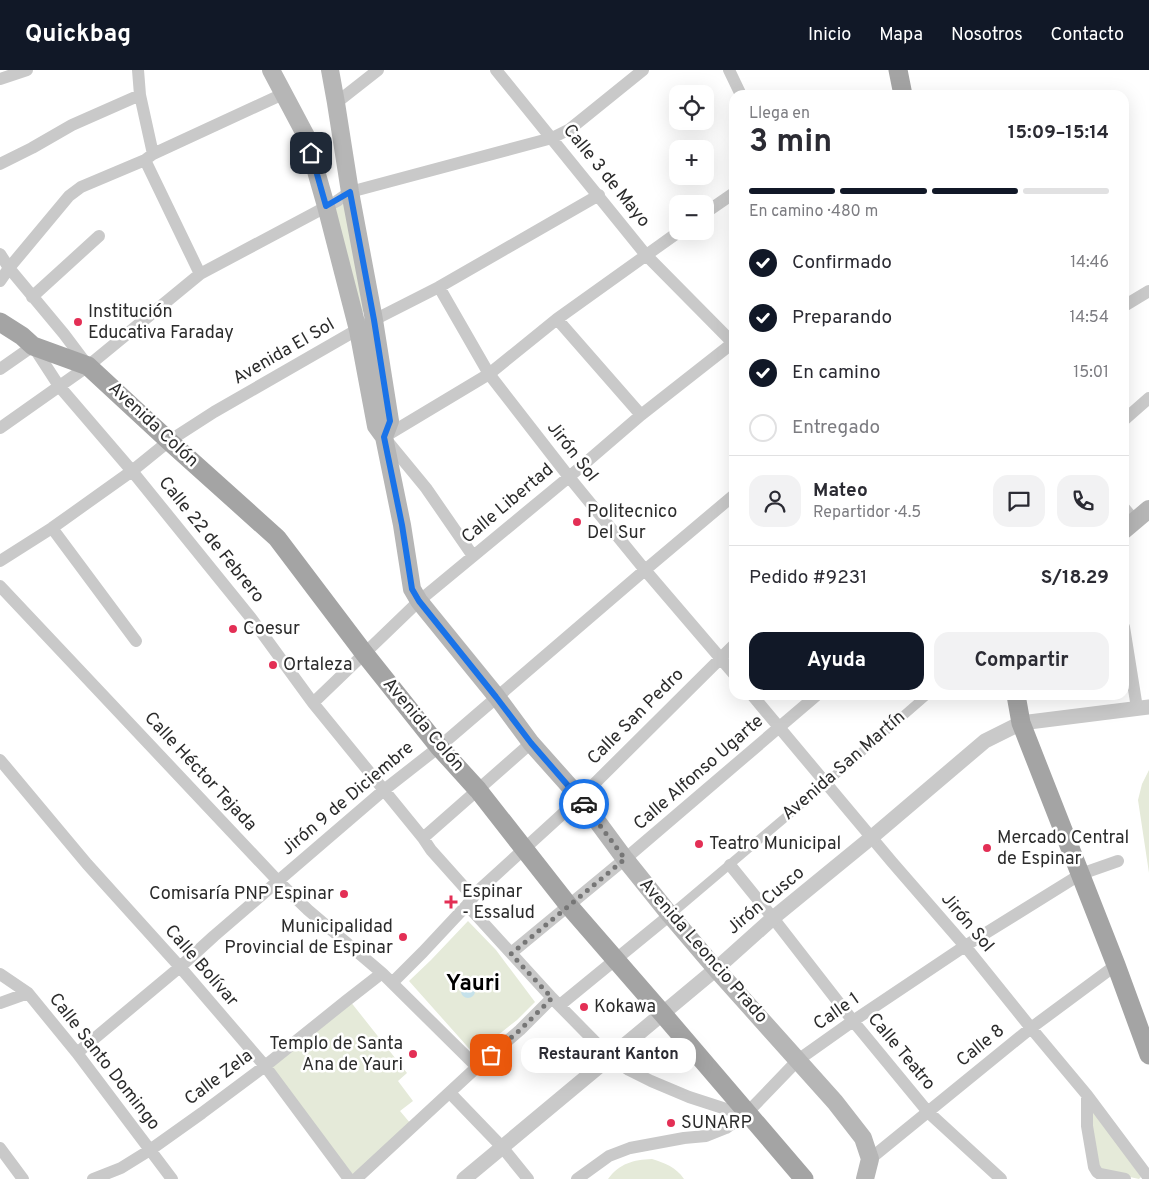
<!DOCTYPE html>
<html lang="es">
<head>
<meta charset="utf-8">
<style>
  :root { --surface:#fff; --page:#f2f2f3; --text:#2b2b33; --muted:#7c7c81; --line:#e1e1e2; --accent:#111827 }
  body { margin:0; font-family:Overpass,sans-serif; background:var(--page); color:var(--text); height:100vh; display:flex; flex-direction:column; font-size:19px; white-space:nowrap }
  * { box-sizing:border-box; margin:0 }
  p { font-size:16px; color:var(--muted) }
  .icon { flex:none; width:28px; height:28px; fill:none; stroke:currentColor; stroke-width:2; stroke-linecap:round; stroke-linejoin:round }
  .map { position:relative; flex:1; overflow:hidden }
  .sheet { position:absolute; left:729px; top:20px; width:400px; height:610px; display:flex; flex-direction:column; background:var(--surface); border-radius:15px; box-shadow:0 5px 20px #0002 }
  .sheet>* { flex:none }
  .tools { position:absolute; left:669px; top:15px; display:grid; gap:10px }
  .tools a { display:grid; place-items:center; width:45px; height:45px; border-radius:10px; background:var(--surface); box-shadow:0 5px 20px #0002; font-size:25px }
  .pin { position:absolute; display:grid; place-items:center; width:42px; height:42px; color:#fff; margin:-21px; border-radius:10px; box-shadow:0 2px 8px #0006 }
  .courier { position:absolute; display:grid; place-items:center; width:50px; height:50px; margin:-25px; border:4px solid #1a73e8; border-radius:50%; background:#fff; color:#222; box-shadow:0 1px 6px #0007 }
  .bubble { position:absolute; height:35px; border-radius:15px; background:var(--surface); box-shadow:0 5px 20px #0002; font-size:16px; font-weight:700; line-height:35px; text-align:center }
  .overview em { font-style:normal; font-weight:700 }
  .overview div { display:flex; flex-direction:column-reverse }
  .overview { display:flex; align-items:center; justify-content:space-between; height:85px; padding:0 20px }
  h1 { font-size:32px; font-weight:700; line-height:38px }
  .bar { display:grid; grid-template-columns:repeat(4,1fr); gap:8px 5px; align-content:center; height:60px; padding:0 20px }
  .bar i { height:6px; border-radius:4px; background:var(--line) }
  .bar .active { background:var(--accent) }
  .bar p { grid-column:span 4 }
  .line { display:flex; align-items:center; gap:12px; padding:0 20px; border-top:1px solid var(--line) }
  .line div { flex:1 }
  .round { display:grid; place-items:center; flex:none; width:52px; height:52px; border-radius:15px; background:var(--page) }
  ol { padding:0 20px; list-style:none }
  li { display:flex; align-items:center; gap:15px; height:55px }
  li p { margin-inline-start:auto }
  li .icon { padding:5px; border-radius:50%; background:var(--accent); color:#fff; stroke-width:4 }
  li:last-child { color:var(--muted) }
  li i { width:28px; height:28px; border:2px solid var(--line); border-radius:50% }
  .button { display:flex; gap:10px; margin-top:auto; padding:10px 20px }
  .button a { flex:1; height:58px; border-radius:15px; background:var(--accent); color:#fff; font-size:20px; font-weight:700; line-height:58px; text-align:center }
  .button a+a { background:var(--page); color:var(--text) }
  header { display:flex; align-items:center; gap:30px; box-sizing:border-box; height:70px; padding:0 25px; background:var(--accent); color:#fff }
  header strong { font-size:24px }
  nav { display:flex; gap:28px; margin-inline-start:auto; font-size:18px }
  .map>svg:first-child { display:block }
</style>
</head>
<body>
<header>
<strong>Quickbag</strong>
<nav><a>Inicio</a><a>Mapa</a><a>Nosotros</a><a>Contacto</a></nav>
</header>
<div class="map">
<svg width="1149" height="1109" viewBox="0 0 1149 1109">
  <rect width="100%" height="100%" fill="#fff"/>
  <path fill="#e5ead9" d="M347 133 368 240 356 244 332 138Z
    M1149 700V803L1138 730 1142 714Z
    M468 851 496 880 535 932 517 950 474 984 409 911 431 890Z
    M350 931 407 1003 398 1011 413 1031 400 1041 411 1054 354 1107 269 997Z
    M1090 1035 1141 1107 1139 1109 1098 1100Z
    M652 1089C665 1093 676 1097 684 1109H608C620 1093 633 1090 652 1089Z"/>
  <path fill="#c5e1ea" d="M461 921a7 7 0 1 1 14 0a7 7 0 1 1-14 0Z"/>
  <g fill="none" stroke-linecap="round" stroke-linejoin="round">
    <path stroke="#c9c9c9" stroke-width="9" d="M670 845 826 713 927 625"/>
    <path stroke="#c9c9c9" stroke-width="12" d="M138 0 140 25 153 84
      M496 0 646 185 734 274
      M729 0 741 25
      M0 9 27 0
      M336 33 378 0
      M145 90 200 204
      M0 94 32 78 72 55 140 25
      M705 143 734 123
      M0 184 9 198 64 264 88 296
      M0 211 9 198 69 126 81 117 145 90 153 84 283 24
      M439 217 489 304 569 407 645 500 734 604
      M32 227 99 166
      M1124 236 1149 221
      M557 249 641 345
      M0 299 33 276 59 316 132 401 251 548 313 633 423 768 431 780 473 827
      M1124 350 1149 328
      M0 358 88 296 200 204 337 131 350 122 552 68 570 59 643 0
      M1124 438 1135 451
      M52 458 136 571
      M473 486 426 418 384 367 489 304 557 249 680 161
      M0 491 52 458 132 401 169 371 214 342 374 250 439 217 599 125
      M0 516 278 811 308 840 382 903 477 997
      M1124 557 1137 638
      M752 625 892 792 965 876 1031 958 1087 1025 1149 1108
      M313 633 419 531 569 407 641 345 734 272
      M0 690 87 794 180 897 265 996 349 1109
      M423 768 531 673
      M730 795 773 848 853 951 928 1042 1001 1109
      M467 835 552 928 610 987 629 1000 651 1011 689 1027 726 1039 747 1043
      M511 883 625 789 817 625
      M0 904 28 923 77 983 172 1109
      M392 913 423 882 467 835 478 821 580 728 734 575
      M0 933 28 923
      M560 935 670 845
      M77 983 180 897 214 866 384 720 439 677 645 500 734 425
      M450 1023 502 1077 528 1109
      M1087 1025V1056L1094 1097 1097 1102 1100 1104 1125 1109
      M0 1078 23 1109
      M870 1089 1031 958 1116 895
      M93 1109 121 1098 150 1080 202 1043 265 996 346 931 382 903
      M356 1109 477 997 520 960 552 928
      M577 1109 609 1086 630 1078 684 1068 706 1066 726 1058 747 1043 798 990 853 951 965 876 1081 804 1118 791"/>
    <path stroke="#c9c9c9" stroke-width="15" d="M464 1109 716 899 773 848 872 767 985 671 1021 653 1149 637"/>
    <path stroke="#b6b6b6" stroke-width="18" d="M271 0 306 66 326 136 358 260 376 356 384 367 402 455 412 519 419 531 497 627 531 673 580 728 625 789 670 845 716 899 835 1032 863 1068 870 1089 865 1109
      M330 0 336 33 350 122 374 250 390 351 384 367
      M1124 460 1149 439"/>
    <path stroke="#a4a4a4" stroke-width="19" d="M898 0 903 25
      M0 252 22 266 33 276 88 296 169 371 277 468 364 583 439 677 478 720 569 836 662 943 804 1109
      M1016 625 1021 653 1116 895 1149 985"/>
  </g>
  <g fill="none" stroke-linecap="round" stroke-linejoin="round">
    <path stroke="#767676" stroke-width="5" stroke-dasharray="0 9" d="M491 985 520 960 552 928 511 884 625 789 584 734"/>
    <path stroke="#1a73e8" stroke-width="6" d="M311 83 326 136 350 122 374 250 390 351 384 367 402 455 412 519 419 531 496 627 531 673 584 734"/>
  </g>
  <g fill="#e32f55" stroke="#fff" stroke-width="2">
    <circle cx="78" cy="252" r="5"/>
    <circle cx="577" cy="452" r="5"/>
    <circle cx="233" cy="559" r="5"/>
    <circle cx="273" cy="595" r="5"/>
    <circle cx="699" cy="774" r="5"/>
    <circle cx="987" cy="778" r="5"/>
    <circle cx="344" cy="824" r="5"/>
    <path d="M448.5 824.5h5v5h5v5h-5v5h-5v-5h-5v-5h5z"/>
    <circle cx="403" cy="867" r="5"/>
    <circle cx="584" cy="937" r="5"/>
    <circle cx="413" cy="984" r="5"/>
    <circle cx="671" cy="1053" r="5"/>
  </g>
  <g text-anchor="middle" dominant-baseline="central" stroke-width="5" stroke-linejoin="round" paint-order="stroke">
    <g font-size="18" fill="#2c2c2c" stroke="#fff">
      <text transform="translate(606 106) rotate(51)">Calle 3 de Mayo</text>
      <text transform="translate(284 282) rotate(-30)">Avenida El Sol</text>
      <text transform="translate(153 355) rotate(43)">Avenida Colón</text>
      <text transform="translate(572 382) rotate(52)">Jirón Sol</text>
      <text transform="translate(508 434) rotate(-40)">Calle Libertad</text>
      <text transform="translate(211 470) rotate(51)">Calle 22 de Febrero</text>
      <text transform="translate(636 647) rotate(-45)">Calle San Pedro</text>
      <text transform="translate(423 655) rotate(50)">Avenida Colón</text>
      <text transform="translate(844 696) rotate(-41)">Avenida San Martín</text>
      <text transform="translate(200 702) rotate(47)">Calle Héctor Tejada</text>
      <text transform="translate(699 703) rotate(-41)">Calle Alfonso Ugarte</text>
      <text transform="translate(348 729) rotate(-40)">Jirón 9 de Diciembre</text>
      <text transform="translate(766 831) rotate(-40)">Jirón Cusco</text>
      <text transform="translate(967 853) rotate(50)">Jirón Sol</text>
      <text transform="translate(703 881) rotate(49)">Avenida Leoncio Prado</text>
      <text transform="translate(201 896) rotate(49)">Calle Bolívar</text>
      <text transform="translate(837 942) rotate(-35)">Calle 1</text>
      <text transform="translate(981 976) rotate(-39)">Calle 8</text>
      <text transform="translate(901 982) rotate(50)">Calle Teatro</text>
      <text transform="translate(104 992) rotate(52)">Calle Santo Domingo</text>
      <text transform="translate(219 1008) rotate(-37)">Calle Zela</text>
    </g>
    <g font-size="18" fill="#2c2c2c" stroke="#fff" text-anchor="start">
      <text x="88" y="242">Institución<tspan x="88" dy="21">Educativa Faraday</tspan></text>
      <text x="587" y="442">Politecnico<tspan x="587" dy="21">Del Sur</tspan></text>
      <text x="243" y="559">Coesur</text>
      <text x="283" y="595">Ortaleza</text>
      <text x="997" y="768">Mercado Central<tspan x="997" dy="21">de Espinar</tspan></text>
      <text x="709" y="774">Teatro Municipal</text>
      <text x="462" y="822">Espinar<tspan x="462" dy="21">- Essalud</tspan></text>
      <text x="334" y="824" text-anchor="end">Comisaría PNP Espinar</text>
      <text x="393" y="857" text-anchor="end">Municipalidad<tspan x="393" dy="21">Provincial de Espinar</tspan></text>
      <text x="594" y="937">Kokawa</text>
      <text x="403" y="974" text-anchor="end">Templo de Santa<tspan x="403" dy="21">Ana de Yauri</tspan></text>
      <text x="681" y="1053">SUNARP</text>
    </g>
    <g font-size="22" font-weight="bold" fill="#000" stroke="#fff">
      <text x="473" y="914">Yauri</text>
    </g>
  </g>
</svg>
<div class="tools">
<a><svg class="icon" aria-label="locate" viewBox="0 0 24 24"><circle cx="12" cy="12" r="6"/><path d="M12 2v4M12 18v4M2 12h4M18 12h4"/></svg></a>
<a>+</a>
<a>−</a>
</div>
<div class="pin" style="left:491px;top:985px;background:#ea580c"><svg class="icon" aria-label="bag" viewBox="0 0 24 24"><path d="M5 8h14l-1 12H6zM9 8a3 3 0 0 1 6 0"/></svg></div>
<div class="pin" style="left:311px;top:83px;background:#1f2937"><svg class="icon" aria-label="home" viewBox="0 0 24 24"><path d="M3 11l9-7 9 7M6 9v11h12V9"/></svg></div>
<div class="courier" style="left:584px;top:734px"><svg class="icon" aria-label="car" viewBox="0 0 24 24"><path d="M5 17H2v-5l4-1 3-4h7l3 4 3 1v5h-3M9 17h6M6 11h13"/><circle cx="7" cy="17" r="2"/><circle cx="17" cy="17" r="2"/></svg></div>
<div class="bubble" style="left:521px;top:968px;width:175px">Restaurant Kanton</div>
<section class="sheet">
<div class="overview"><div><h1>3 min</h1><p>Llega en</p></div><em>15:09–15:14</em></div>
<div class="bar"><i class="active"></i><i class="active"></i><i class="active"></i><i></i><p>En camino · 480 m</p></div>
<ol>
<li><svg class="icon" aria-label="check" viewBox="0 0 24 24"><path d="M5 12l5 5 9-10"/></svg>Confirmado<p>14:46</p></li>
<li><svg class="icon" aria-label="check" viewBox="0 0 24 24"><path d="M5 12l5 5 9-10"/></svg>Preparando<p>14:54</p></li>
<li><svg class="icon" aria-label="check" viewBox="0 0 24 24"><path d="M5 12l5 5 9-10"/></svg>En camino<p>15:01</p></li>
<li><i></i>Entregado</li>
</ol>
<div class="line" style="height:90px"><a class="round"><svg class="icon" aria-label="person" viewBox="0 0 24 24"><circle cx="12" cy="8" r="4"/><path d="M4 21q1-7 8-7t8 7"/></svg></a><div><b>Mateo</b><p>Repartidor · 4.5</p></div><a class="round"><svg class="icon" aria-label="chat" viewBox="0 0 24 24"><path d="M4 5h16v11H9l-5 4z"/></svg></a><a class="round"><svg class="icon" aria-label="phone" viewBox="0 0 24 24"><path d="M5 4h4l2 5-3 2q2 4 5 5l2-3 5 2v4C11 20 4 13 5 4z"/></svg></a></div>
<div class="line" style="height:65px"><div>Pedido #9231</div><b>S/18.29</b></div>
<div class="button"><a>Ayuda</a><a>Compartir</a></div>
</section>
</div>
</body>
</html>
